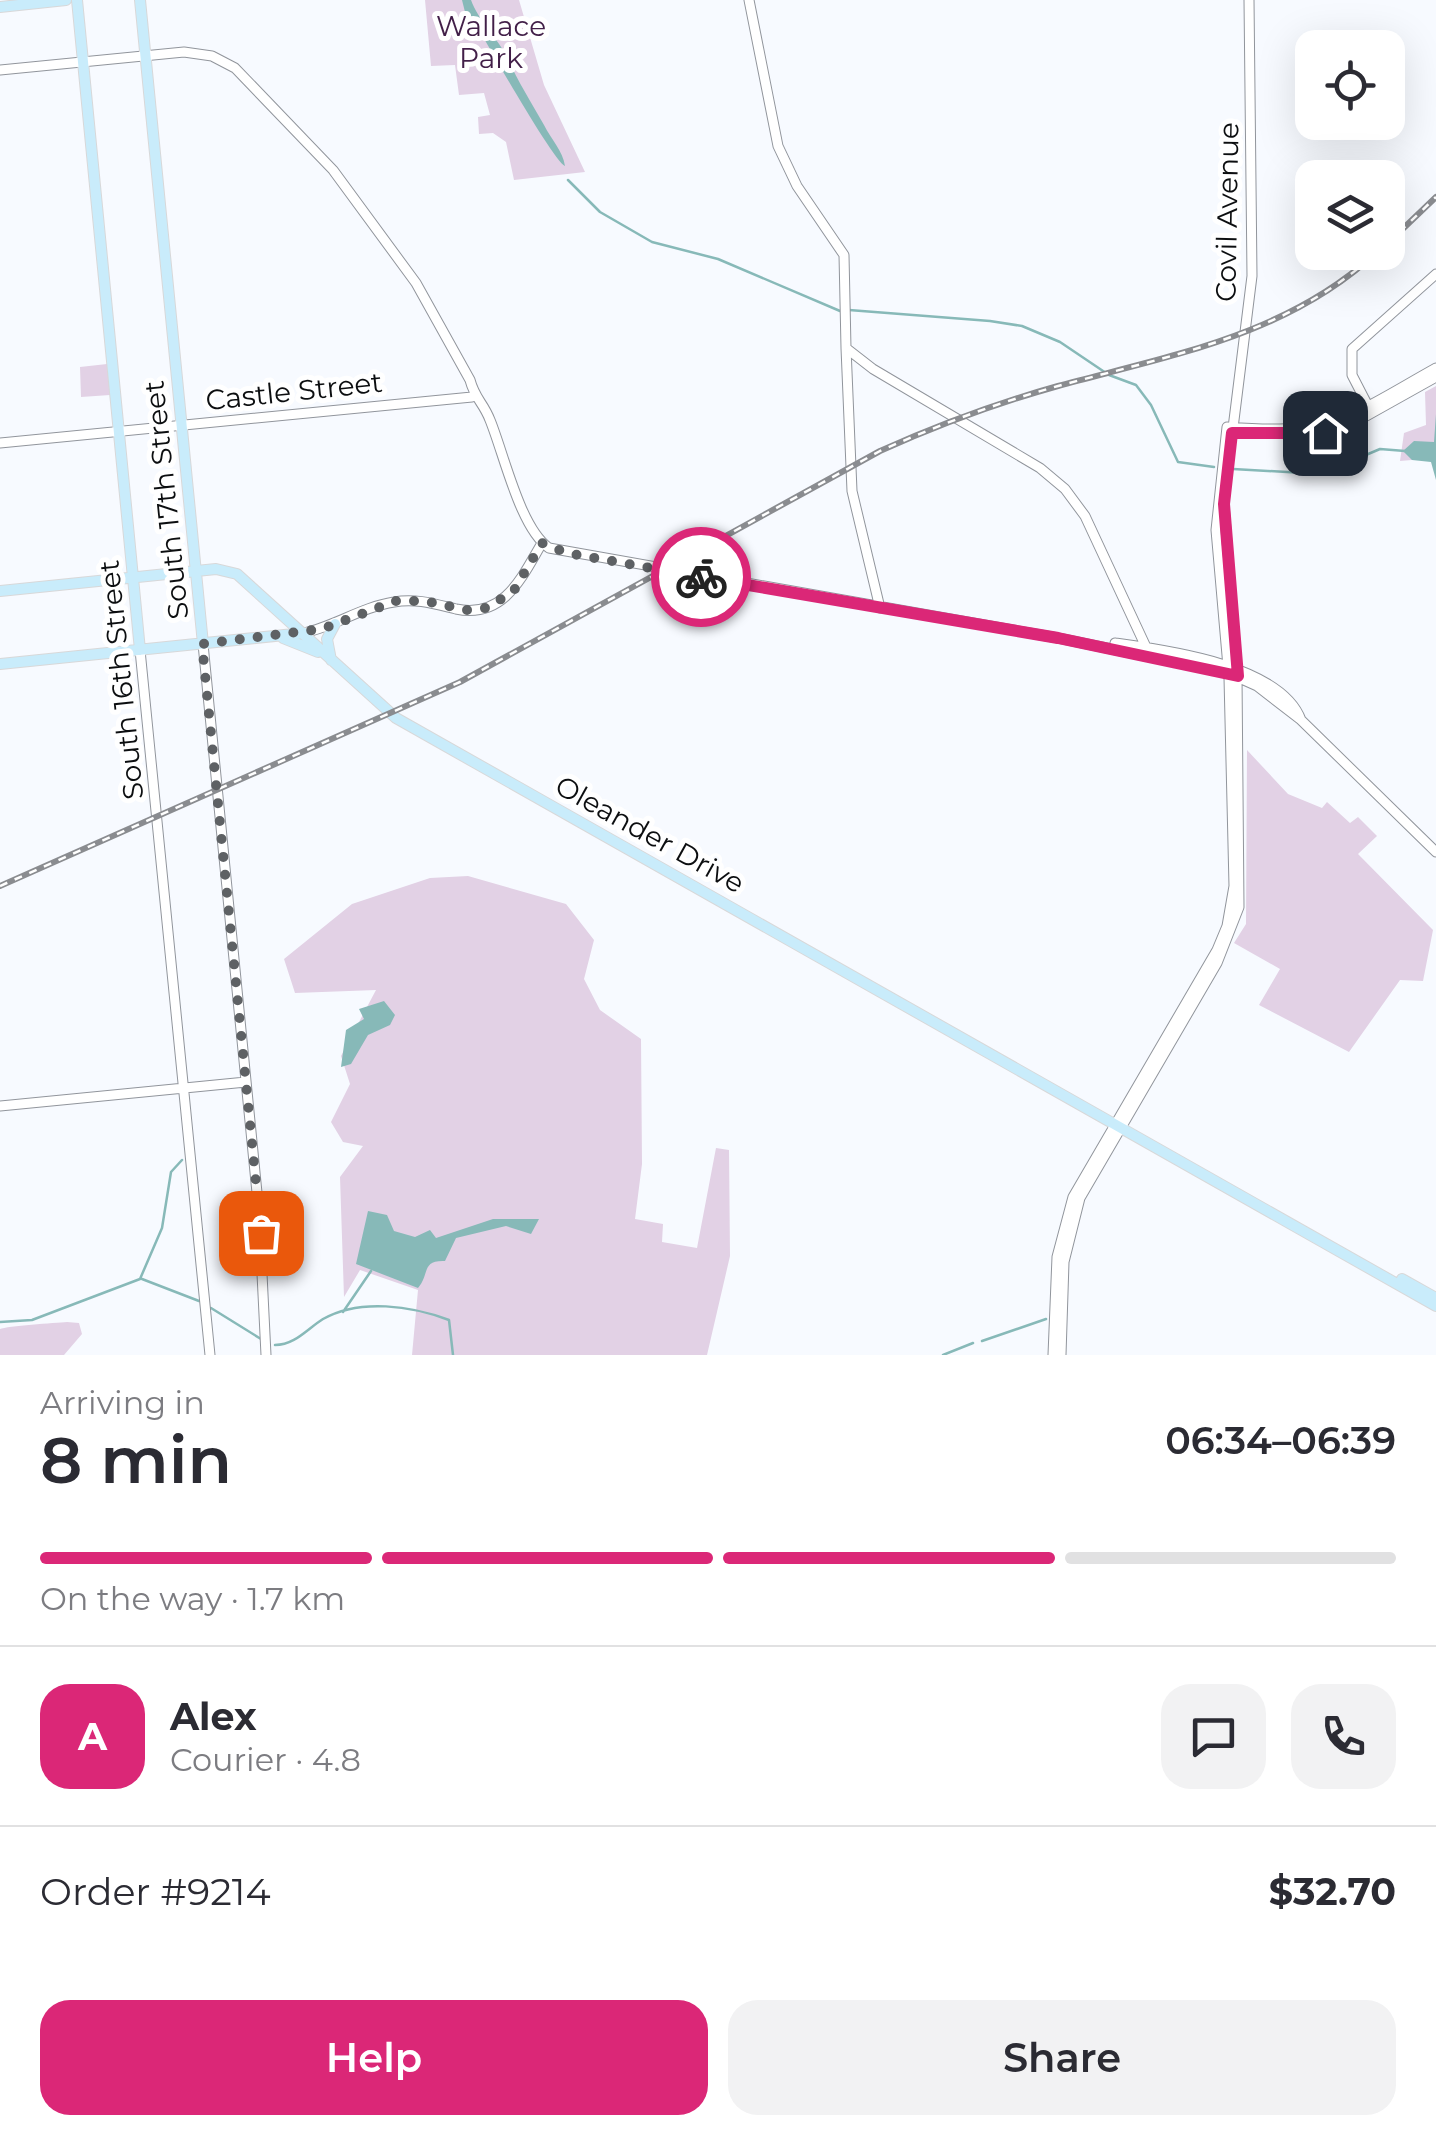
<!DOCTYPE html>
<html lang="en">
<head>
<meta charset="utf-8">
<style>
  :root { --surface:#fff; --page:#f2f2f3; --text:#2b2b33; --muted:#7c7c81; --line:#e1e1e2; --accent:#db2777 }
  body { margin:0; font-family:Montserrat,sans-serif; background:var(--page); color:var(--text); height:100vh; display:flex; flex-direction:column; font-size:38px; white-space:nowrap }
  * { box-sizing:border-box; margin:0 }
  p { font-size:32px; color:var(--muted) }
  .icon { flex:none; width:55px; height:55px; fill:none; stroke:currentColor; stroke-width:2; stroke-linecap:round; stroke-linejoin:round }
  .map { position:relative; height:1355px; overflow:hidden }
  .drawer { display:flex; flex-direction:column; background:var(--surface); flex:1 }
  .drawer>* { flex:none }
  .fabs { position:absolute; left:1295px; top:30px; display:grid; gap:20px }
  .fabs a { display:grid; place-items:center; width:110px; height:110px; border-radius:20px; background:var(--surface); box-shadow:0 10px 40px #0002; font-size:50px }
  .pin { position:absolute; display:grid; place-items:center; width:85px; height:85px; color:#fff; margin:-42px; border-radius:20px; box-shadow:0 5px 15px #0006 }
  .courier { position:absolute; display:grid; place-items:center; width:100px; height:100px; margin:-50px; border:8px solid #db2777; border-radius:50%; background:#fff; color:#222; box-shadow:0 2px 12px #0007 }
  .summary em { font-style:normal; font-weight:600 }
  .summary div { display:flex; flex-direction:column-reverse }
  .summary { display:flex; align-items:center; justify-content:space-between; height:170px; padding:0 40px }
  h1 { font-size:65px; font-weight:600; line-height:75px }
  .bar { display:grid; grid-template-columns:repeat(4,1fr); gap:15px 10px; align-content:center; height:120px; padding:0 40px }
  .bar i { height:12px; border-radius:8px; background:var(--line) }
  .bar .active { background:var(--accent) }
  .bar p { grid-column:span 4 }
  .line { display:flex; align-items:center; gap:25px; padding:0 40px; border-top:2px solid var(--line) }
  .line div { flex:1 }
  .round { display:grid; place-items:center; flex:none; width:105px; height:105px; border-radius:30px; background:var(--page) }
  .primary-button { display:flex; gap:20px; margin-top:auto; padding:20px 40px }
  .primary-button a { flex:1; height:115px; border-radius:30px; background:var(--accent); color:#fff; font-size:40px; font-weight:600; line-height:115px; text-align:center }
  .primary-button a+a { background:var(--page); color:var(--text) }
  .map>svg:first-child { display:block }
</style>
</head>
<body>
<div class="map">
<svg width="1436" height="1355" viewBox="0 0 1436 1355">
  <rect width="100%" height="100%" fill="#f7faff"/>
  <path fill="#e2d1e5" d="M425 0H519L544 85 585 172 514 180 506 142 493 133 479 134 478 117 490 115 484 93 459 95 455 65 431 66Z
    M107 364 110 395 81 397 80 367Z
    M1436 386V458L1400 461 1404 433 1426 425 1425 392Z
    M1247 750 1288 794 1322 808 1327 802 1350 823 1358 817 1377 836 1358 854 1433 930 1423 981 1400 980 1349 1052 1259 1005 1280 969 1234 943 1246 924Z
    M468 876 566 904 594 940 584 979 600 1010 641 1039 642 1164 635 1219 663 1224 662 1242 697 1248 716 1148 729 1150 730 1256 707 1355H412L418 1290 360 1270 344 1297 340 1177 363 1146 343 1142 331 1122 350 1084 341 1056 376 990 295 993 284 959 352 904 430 878Z
    M67 1322 79 1323 82 1334 64 1355H0V1329C7 1326 55 1323 67 1322Z"/>
  <path fill="#87b9b8" d="M462 0H471C478 20 499 40 507 57 517 80 531 102 544 125 551 139 563 151 565 166 554 162 488 46 476 24L466 16Z
    M1436 414V480L1431 462 1412 460 1403 451 1414 441 1434 442Z
    M384 1001 395 1015 390 1025 368 1035 351 1064 341 1067 346 1030 364 1019 359 1009Z
    M368 1211 387 1215 394 1231 415 1237 430 1230 436 1238 493 1219H539L531 1234 506 1226 456 1238 445 1261C421 1260 430 1274 418 1288L356 1264Z"/>
  <g fill="none" stroke-linecap="round" stroke-linejoin="round">
    <path stroke="#87b9b8" stroke-width="2.5" d="M568 180 600 212 652 242 718 259 840 311
      M849 310 990 321 1022 326 1060 342 1109 375 1136 385 1151 405 1178 462 1214 467
      M1233 469 1321 474 1380 449 1405 451
      M142 1279 199 1301
      M211 1308 261 1339
      M343 1312 371 1271
      M0 1322 32 1320 140 1279 162 1228 171 1172 182 1160
      M982 1341 1046 1319
      M275 1345C295 1345 307 1329 323 1319 360 1298 412 1306 449 1320L453 1355
      M943 1355 973 1343"/>
    <g stroke="#91959c" stroke-width="11">
      <path id="secondary" d="M749 0 778 146 797 186 844 255 846 348 873 369 1040 468 1065 489 1085 516 1146 647
        M0 70 184 52 212 56 235 68 333 170 416 283 470 380C475 399 483 402 490 420 504 454 520 528 549 548L1058 638 1228 673 1257 686 1301 720 1436 852
        M846 348 852 491 880 608
        M1368 406 1352 375V349L1436 274
        M1229 427C1333 436 1350 416 1436 368
        M1233 428 1252 276 1249 0
        M1309 435 1352 424 1436 377
        M0 443 472 397
        M304 633C335 626 362 607 394 602 416 598 435 604 456 609 504 619 522 577 542 543
        M1115 643C1166 650 1281 665 1301 720
        M203 644 259 1213 266 1355
        M140 650 210 1355
        M0 1106 246 1082
        M1053 1355 1057 1257 1073 1197 1217 950 1227 926 1234 886 1229 678 1216 530 1227 427
        M1061 1355 1064 1262 1080 1198 1217 963 1239 907 1237 676 1224 504 1228 455"/>
    </g>
    <g stroke="#d8d8d9" stroke-width="12">
      <path id="primary" d="M77 0 140 650
        M140 0 203 644
        M0 7 66 0
        M0 591 216 569 237 574 396 718 1436 1306
        M283 638 318 652
        M331 660 327 639 335 624
        M0 664 304 633
        M1402 1279 1436 1298"/>
    </g>
    <use href="#secondary" stroke="#fff" stroke-width="9"/>
    <use href="#primary" stroke="#c9ecfb" stroke-width="10"/>
    <g stroke="#8a8c90" stroke-width="6">
      <path id="rail" d="M1388 243 1436 197
        M0 886 460 682 880 451C938 425 997 403 1058 386 1172 355 1288 335 1377 252"/>
    </g>
    <use href="#rail" stroke="#fff" stroke-width="2.5" stroke-dasharray="8" stroke-linecap="butt"/>
  </g>
  <g fill="none" stroke-linecap="round" stroke-linejoin="round">
    <path stroke="#5e6164" stroke-width="10" stroke-dasharray="0 18" d="M261 1233 202 644 322 629 396 601H425L467 610 486 608 513 592 542 543 567 553 701 577"/>
    <path stroke="#db2777" stroke-width="12" d="M701 577 1058 638 1238 676 1224 504 1232 433H1325"/>
  </g>
  <g text-anchor="middle" dominant-baseline="central" stroke-width="10" stroke-linejoin="round" paint-order="stroke">
    <g font-size="28" fill="#421f48" stroke="#fff">
      <text x="491" y="26">Wallace<tspan x="491" dy="32">Park</tspan></text>
    </g>
    <g font-size="28" fill="#0c0e10" stroke="#fff">
      <text transform="translate(1227 212) rotate(-89)">Covil Avenue</text>
      <text transform="translate(294 391) rotate(-6)">Castle Street</text>
      <text transform="translate(166 500) rotate(-96)">South 17th Street</text>
      <text transform="translate(121 680) rotate(-96)">South 16th Street</text>
      <text transform="translate(650 834) rotate(29)">Oleander Drive</text>
    </g>
  </g>
</svg>
<div class="fabs">
<a><svg class="icon" aria-label="locate" viewBox="0 0 24 24"><circle cx="12" cy="12" r="6"/><path d="M12 2v4M12 18v4M2 12h4M18 12h4"/></svg></a>
<a><svg class="icon" aria-label="layers" viewBox="0 0 24 24"><path d="M12 4l9 5-9 5-9-5zM3 14l9 5 9-5"/></svg></a>
</div>
<div class="pin" style="left:261px;top:1233px;background:#ea580c"><svg class="icon" aria-label="bag" viewBox="0 0 24 24"><path d="M5 8h14l-1 12H6zM9 8a3 3 0 0 1 6 0"/></svg></div>
<div class="pin" style="left:1325px;top:433px;background:#1f2937"><svg class="icon" aria-label="home" viewBox="0 0 24 24"><path d="M3 11l9-7 9 7M6 9v11h12V9"/></svg></div>
<div class="courier" style="left:701px;top:577px"><svg class="icon" aria-label="bike" viewBox="0 0 24 24"><circle cx="6" cy="16" r="4"/><circle cx="18" cy="16" r="4"/><path d="M6 16l4-8h5l3 8M10 8l3 8H6M13 5h3"/></svg></div>
</div>
<section class="drawer">
<div class="summary"><div><h1>8 min</h1><p>Arriving in</p></div><em>06:34–06:39</em></div>
<div class="bar"><i class="active"></i><i class="active"></i><i class="active"></i><i></i><p>On the way · 1.7 km</p></div>
<div class="line" style="height:180px"><b class="round" style="background:var(--accent);color:#fff">A</b><div><b>Alex</b><p>Courier · 4.8</p></div><a class="round"><svg class="icon" aria-label="chat" viewBox="0 0 24 24"><path d="M4 5h16v11H9l-5 4z"/></svg></a><a class="round"><svg class="icon" aria-label="phone" viewBox="0 0 24 24"><path d="M5 4h4l2 5-3 2q2 4 5 5l2-3 5 2v4C11 20 4 13 5 4z"/></svg></a></div>
<div class="line" style="height:130px"><div>Order #9214</div><b>$32.70</b></div>
<div class="primary-button"><a>Help</a><a>Share</a></div>
</section>
</body>
</html>
